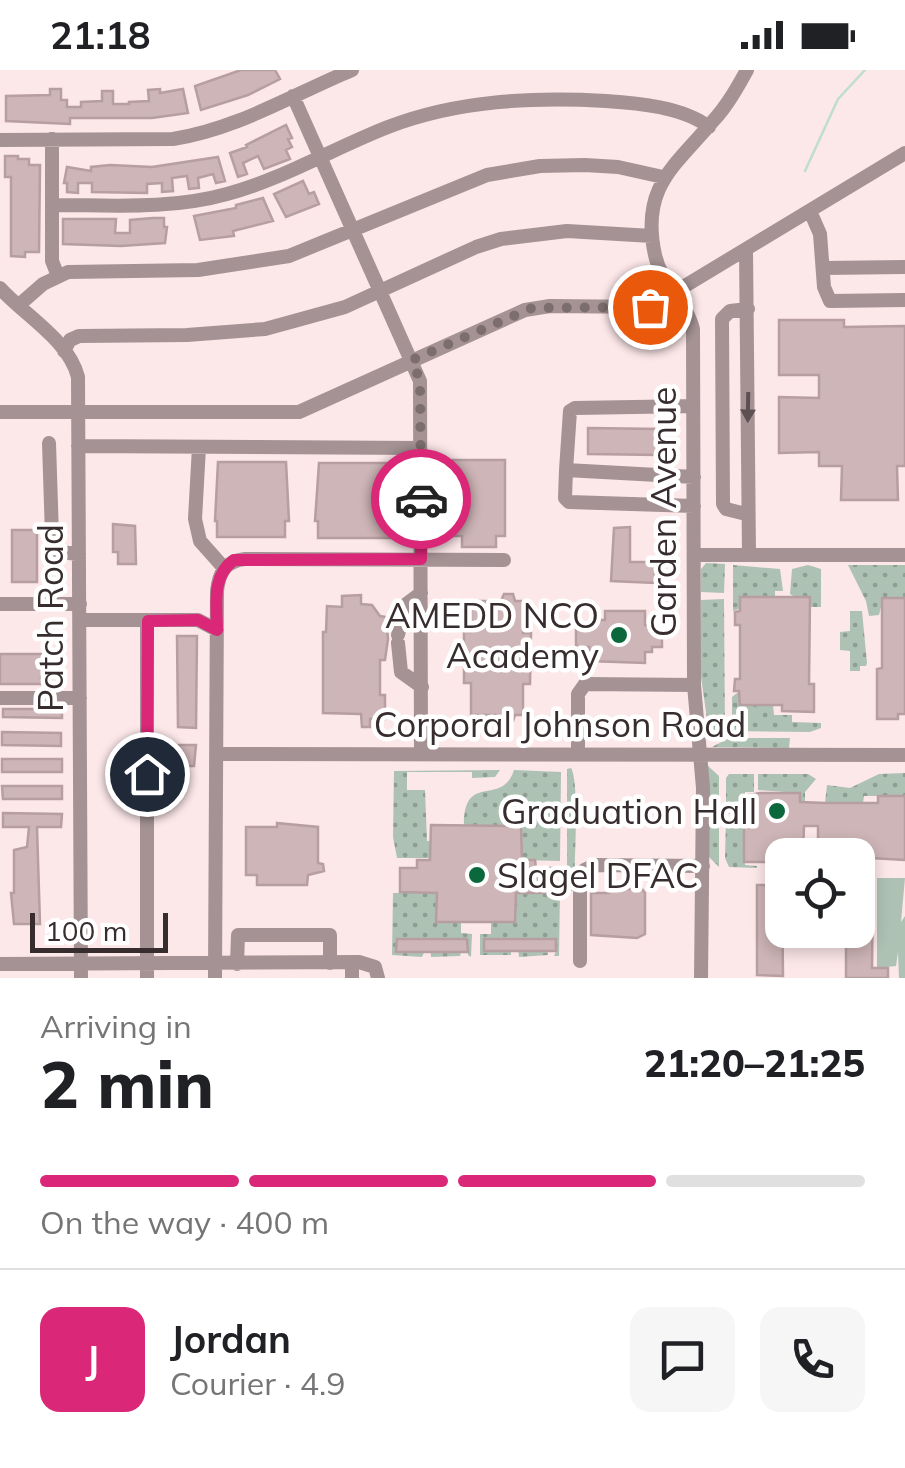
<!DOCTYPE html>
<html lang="en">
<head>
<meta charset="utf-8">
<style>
  :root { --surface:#fff; --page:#f6f6f6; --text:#202124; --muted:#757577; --line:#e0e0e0; --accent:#db2777 }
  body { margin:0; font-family:Mulish,sans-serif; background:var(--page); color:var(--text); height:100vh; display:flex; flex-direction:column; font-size:38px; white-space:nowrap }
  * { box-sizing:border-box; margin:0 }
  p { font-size:32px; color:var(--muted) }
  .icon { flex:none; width:55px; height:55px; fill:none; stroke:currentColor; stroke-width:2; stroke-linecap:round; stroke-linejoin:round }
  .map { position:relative; height:908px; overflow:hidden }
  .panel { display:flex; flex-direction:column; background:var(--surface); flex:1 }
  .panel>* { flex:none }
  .fabs { position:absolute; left:765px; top:768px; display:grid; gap:20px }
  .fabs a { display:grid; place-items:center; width:110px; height:110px; border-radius:20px; background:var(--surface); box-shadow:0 5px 15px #0003; font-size:50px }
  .scale { position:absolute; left:30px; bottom:25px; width:138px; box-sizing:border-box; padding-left:10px; border:5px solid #372d2e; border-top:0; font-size:28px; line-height:35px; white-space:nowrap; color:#372d2e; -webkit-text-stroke:8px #fff; paint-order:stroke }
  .pin { position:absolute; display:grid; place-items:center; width:85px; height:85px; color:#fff; margin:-42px; border:5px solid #fff; border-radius:50%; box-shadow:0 2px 10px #0007 }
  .courier { position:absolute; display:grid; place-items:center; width:100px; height:100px; margin:-50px; border:8px solid #db2777; border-radius:50%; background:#fff; color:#222; box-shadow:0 2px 12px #0007 }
  .headline em { font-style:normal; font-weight:800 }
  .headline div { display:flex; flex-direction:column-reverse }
  .headline { display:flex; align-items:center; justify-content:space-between; height:170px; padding:0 40px }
  h1 { font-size:65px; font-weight:800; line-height:75px }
  .bar { display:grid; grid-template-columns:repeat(4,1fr); gap:15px 10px; align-content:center; height:120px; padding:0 40px }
  .bar i { height:12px; border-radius:8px; background:var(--line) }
  .bar .active { background:var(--accent) }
  .bar p { grid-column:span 4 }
  .line { display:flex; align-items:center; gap:25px; padding:0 40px; border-top:2px solid var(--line) }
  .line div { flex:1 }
  .round { display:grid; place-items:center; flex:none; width:105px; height:105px; border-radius:20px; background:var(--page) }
  .status { display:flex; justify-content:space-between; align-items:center; height:70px; padding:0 50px; background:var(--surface); direction:ltr }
  .status svg { height:28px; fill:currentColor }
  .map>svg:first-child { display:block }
</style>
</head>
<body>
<div class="status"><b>21:18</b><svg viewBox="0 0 49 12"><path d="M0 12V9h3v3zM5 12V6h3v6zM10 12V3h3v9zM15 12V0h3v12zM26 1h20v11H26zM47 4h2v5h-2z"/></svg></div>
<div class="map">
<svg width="905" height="908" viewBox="0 0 905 908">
  <defs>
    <pattern id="grass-dots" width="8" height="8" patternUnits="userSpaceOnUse" patternTransform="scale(2.5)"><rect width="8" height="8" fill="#aec2b4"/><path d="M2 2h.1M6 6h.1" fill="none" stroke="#8e9e93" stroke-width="1.8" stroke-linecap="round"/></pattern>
  </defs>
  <rect width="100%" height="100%" fill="#fce7e9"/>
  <path fill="url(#grass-dots)" d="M706 493 725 494 724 523 701 522V499Z
    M733 495 780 499 783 521H775V527L733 541Z
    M808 495 821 499V537H810L790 524 792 499Z
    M848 495H905V528H883L879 545 869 546 866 531Z
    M724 529 725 662 710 670 700 600 701 530Z
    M850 541H862L867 593 866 596H860V601H850V581L840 580V562L850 561Z
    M737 623H739L740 635H773L774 645H792V652L821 653V658L810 662 732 661V627Z
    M729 668H790L789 678 712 677Z
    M707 695 719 706V797L708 786Z
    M571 698C580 713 574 796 574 821H567V699Z
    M500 700 495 707 472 708V702H407V720H425L427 771H431V788H397L393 767 394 701Z
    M514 700 561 702 560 791 522 790 521 756 464 755C464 701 502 738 514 700Z
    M905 703V726H864L863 733H825L827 715 850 718 879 704Z
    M729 704H754V722H745V744H726V708Z
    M758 704H808L816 709 805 722V732H800L799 723 758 720Z
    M726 748H744L745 795 757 796V798L729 797 725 788Z
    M431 811 461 852V863L472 864 471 887 468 885 467 869 434 870 461 882 460 886 431 887 430 870H397V882H424L422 887 392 885 393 823H430Z
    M516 812 523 823H560L559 886H554L556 881 522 869V882L548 881V885L519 887 517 869H485V881H511V885H480V864H491V852H515Z"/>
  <path fill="#aec2b4" d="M877 808H905L901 852 905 846V908H899L898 882 896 896 877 898Z"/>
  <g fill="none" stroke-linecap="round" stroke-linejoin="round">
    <path stroke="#bedfc9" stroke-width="2.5" d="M805 101 838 29 865 0"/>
  </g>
  <path fill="#ceb5b7" stroke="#b69ea1" stroke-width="2.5" d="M241 0H275L280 9 248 25 201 40 195 16Z
    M50 19H61V30H67V37H81V32L102 31V21H113V34H129V32L149 31 148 20 160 19V23L183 19 188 43 152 48H70V54L6 51V26L50 25Z
    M286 55 292 68 288 69 292 77 286 80 290 89 264 99 258 86 243 93 247 104 238 107 230 83 247 77 246 75Z
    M5 86H18V89H29V95H40L39 182H25V187L11 186V107H5Z
    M218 87 225 111 216 113 213 104 198 108 199 118 189 119 187 106 172 108 173 121 162 122V113L147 114V123L92 122V113H78V123L67 122V113H64L67 97 91 101V97L110 95 152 97Z
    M303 111 309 124 314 122 319 134 286 147 274 124Z
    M263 128 273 151 233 161 234 166 200 170 194 146 236 138V135Z
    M153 148H164V157H167L165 173 121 176 63 174V149H116L115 163H130V150Z
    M779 250H844V257L905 256V396H897L898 430H841L842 396H819V382L779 383V327L819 328V305H779Z
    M588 358 660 359 659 385 588 384Z
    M453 390H505V466H496V477H462V466H453Z
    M218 392H286L289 451H285V467H217V451H215Z
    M319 393H397L400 452H397V468H318V451H315Z
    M113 454 135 456 136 494H118V482H113Z
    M630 457V492H655V513L611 511 614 458Z
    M12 460H37V512H12Z
    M504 524H513L515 531H524L523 563H531L530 614H523V645H515L513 651H504L502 645H471V613H464V562H471V531H501Z
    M361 525V534L372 535 380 546 386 547 388 569 385 590H380V625H385V649H370V657H362L361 644 323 643V562H326L327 536 342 537V526Z
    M740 527H810L809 614H814V642L782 641V635H740L739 621H734L735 609H740V555H735V542L740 541Z
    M882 528H905V644H898V649H877V599L882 598Z
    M605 541H645V555H662V577H652V582H645V593L589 591V577H576V555H593V550H605Z
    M177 566H197L196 658 178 657Z
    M0 584H51V609H41L42 614H0Z
    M3 639H62V648L3 647Z
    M2 662 61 663V676L2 675Z
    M175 675H196L194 696H175Z
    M2 689H62V702H2Z
    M2 716H62V729H3Z
    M760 723H800V732L825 733H878V726H905V790L818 785V756H804L803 785H782V792H744V751H749V725Z
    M3 743 62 744 61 757H37L40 854H14L11 823H14V780L27 777 29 757H3Z
    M277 753 318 757V793L323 794 324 801 308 805 307 815H257V805H246V757H277Z
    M431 755 521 756 522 790H535L536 798H552V823H516L515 852H436L437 823 400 822V798H417V790H430Z
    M757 815H782L783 906 757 905Z
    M858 815H873L872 898H888V908H846V860H858Z
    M609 819H642L645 823V864L637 868 591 865V823H609Z
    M397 869H467L468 882H396Z
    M484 869H556V881H484Z"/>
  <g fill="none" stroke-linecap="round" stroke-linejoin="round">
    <path stroke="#a49294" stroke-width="14" d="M293 26 420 311 421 684
      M52 69V191L58 206
      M0 70 173 69C237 59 292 25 352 0
      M52 135C110 135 170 140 227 124 283 109 334 78 388 57 458 30 533 27 606 31 638 33 683 37 709 57
      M810 141 820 164 824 217 830 231 905 230
      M746 180 749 485
      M824 198 905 197
      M0 218C24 245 69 270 78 307L81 908
      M19 235 43 214 68 202 198 200 289 186 487 105 540 96 585 95 618 97 663 107
      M64 281 70 270 79 266 187 265 265 259 345 237 476 177 501 169 567 161 652 166
      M693 336 575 338 570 341 566 400 694 407
      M0 342H299L525 240 550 236 650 237 905 83
      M49 373 52 466 59 482 79 484
      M78 376 420 378
      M199 377 195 449 200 471 224 498
      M566 400 565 428 569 432 694 436
      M746 444 726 439 723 434 722 249 730 241 748 239
      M694 485H905
      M0 534H80
      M80 550H198L217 560
      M398 565 405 535 421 523
      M398 573 401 602 422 617
      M0 628H80
      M216 684 905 685
      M578 684V624L585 614 694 615
      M580 891V812L584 800 595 795 703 796
      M352 892V908
      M0 894 359 892 375 897 378 908
      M237 894 238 865H330V893
      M147 908V551
      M215 908 217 521C219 503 225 491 245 489L504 490
      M701 908 703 718 694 615 693 259C686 231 661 213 655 185 640 117 675 96 713 51 727 36 737 18 747 0"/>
  </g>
  <defs><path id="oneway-solid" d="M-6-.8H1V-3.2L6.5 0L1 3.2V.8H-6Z" transform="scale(2.5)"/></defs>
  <use fill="#5d5052" href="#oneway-solid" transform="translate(748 337) rotate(91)"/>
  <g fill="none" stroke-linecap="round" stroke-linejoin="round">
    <path stroke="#7c6e6f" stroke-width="10" stroke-dasharray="0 18" d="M421 429 420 311 412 290 532 238 650 237"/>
    <path stroke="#db2777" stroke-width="12" d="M147 704 148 551 198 550 217 560C217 535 211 506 234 490L421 489V429"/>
  </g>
  <g fill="#0b683c" stroke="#fff" stroke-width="4">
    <circle cx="619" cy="565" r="10"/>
    <circle cx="777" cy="741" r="10"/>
    <circle cx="477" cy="805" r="10"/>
  </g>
  <g text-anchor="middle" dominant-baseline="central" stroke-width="9" stroke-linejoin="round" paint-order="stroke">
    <g font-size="35" fill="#372d2e" stroke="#fff">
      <text transform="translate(663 442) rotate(-90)">Garden Avenue</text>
      <text transform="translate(50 548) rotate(-90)">Patch Road</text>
      <text x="560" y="654">Corporal Johnson Road</text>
    </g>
    <g font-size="35" fill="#372d2e" stroke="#fff" text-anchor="end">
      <text x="599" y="545">AMEDD NCO<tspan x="599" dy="40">Academy</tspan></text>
      <text x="757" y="741">Graduation Hall</text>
      <text x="497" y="805" text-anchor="start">Slagel DFAC</text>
    </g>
  </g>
</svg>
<div class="fabs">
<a><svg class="icon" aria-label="locate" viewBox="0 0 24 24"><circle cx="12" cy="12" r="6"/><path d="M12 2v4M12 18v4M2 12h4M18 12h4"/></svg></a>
</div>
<div class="scale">100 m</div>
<div class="pin" style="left:650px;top:237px;background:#ea580c"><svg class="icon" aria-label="bag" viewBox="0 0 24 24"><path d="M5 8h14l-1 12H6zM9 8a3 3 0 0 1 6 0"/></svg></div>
<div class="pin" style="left:147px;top:704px;background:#1f2937"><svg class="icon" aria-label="home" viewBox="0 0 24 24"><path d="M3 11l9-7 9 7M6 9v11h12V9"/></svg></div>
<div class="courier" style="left:421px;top:429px"><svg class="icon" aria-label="car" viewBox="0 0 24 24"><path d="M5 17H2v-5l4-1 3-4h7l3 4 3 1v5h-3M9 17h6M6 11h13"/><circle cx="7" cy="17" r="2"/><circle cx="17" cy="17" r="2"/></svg></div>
</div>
<section class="panel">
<div class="headline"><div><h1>2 min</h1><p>Arriving in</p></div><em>21:20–21:25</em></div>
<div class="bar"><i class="active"></i><i class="active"></i><i class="active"></i><i></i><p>On the way · 400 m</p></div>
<div class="line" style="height:180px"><b class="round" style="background:var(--accent);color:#fff">J</b><div><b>Jordan</b><p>Courier · 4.9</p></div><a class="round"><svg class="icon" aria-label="chat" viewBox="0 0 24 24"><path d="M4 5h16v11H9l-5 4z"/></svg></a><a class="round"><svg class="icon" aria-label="phone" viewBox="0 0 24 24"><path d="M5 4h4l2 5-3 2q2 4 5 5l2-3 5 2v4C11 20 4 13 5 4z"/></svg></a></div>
</section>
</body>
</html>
